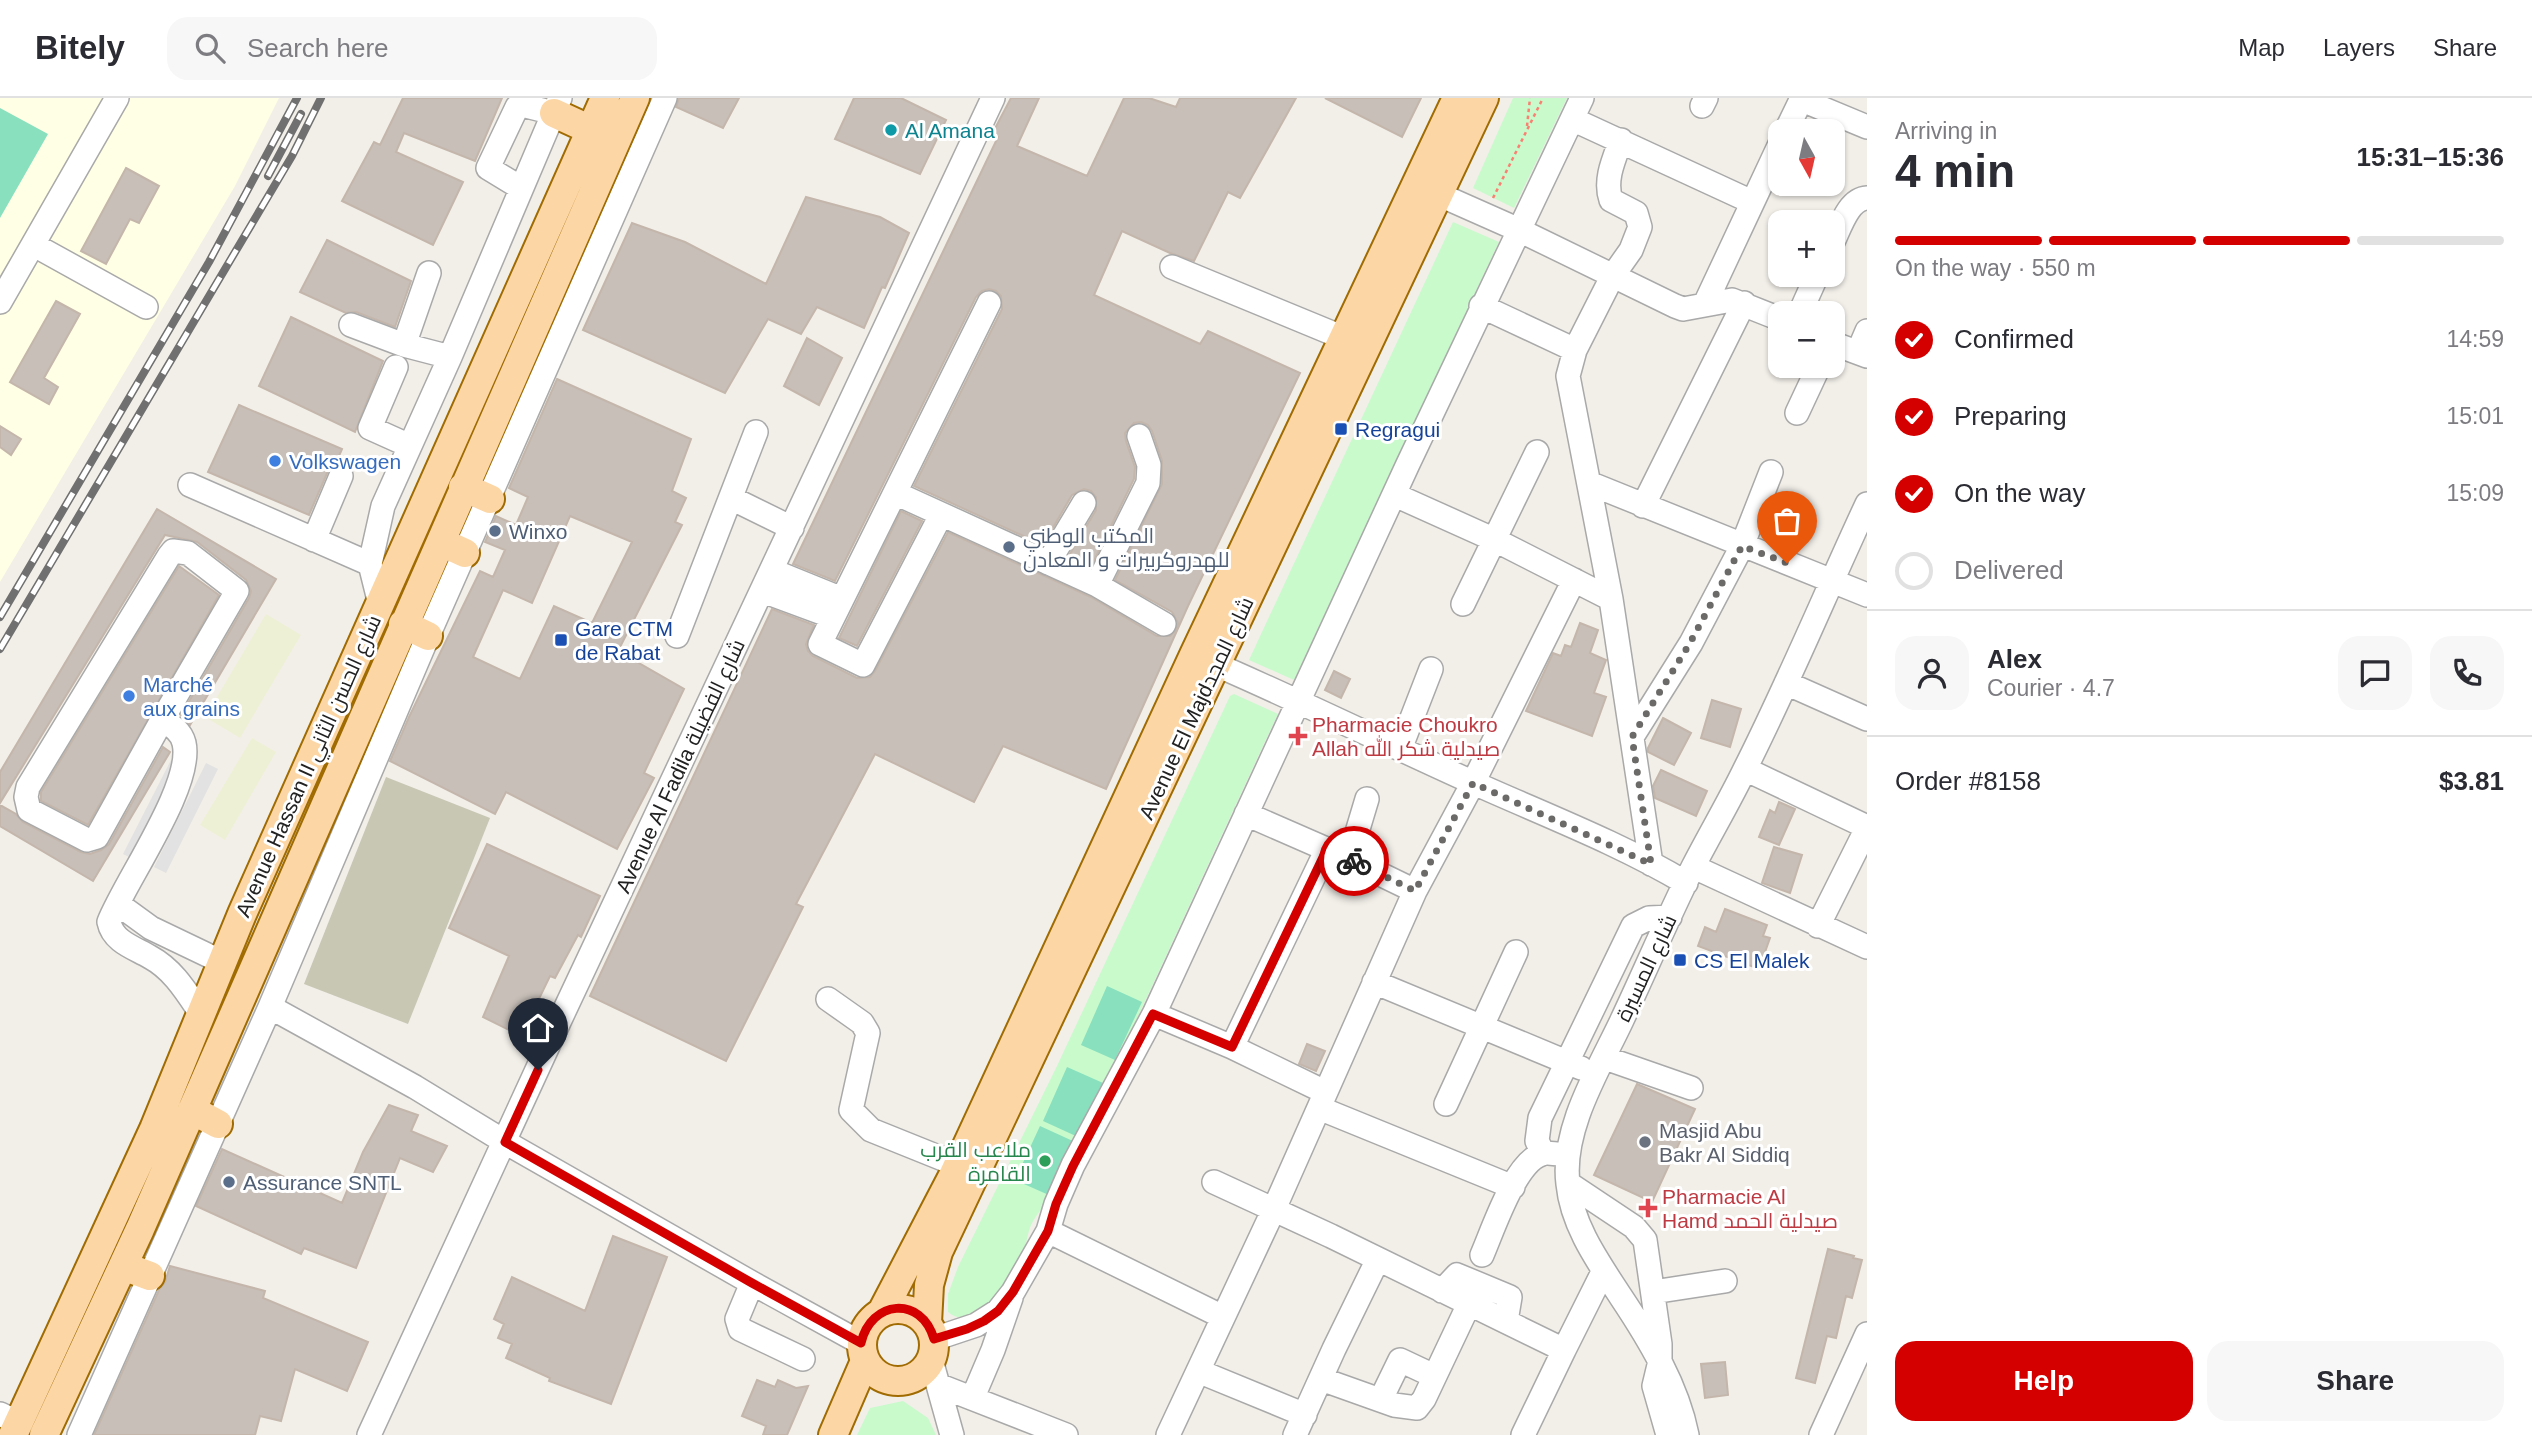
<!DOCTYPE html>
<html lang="en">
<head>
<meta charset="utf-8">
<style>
  :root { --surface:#fff; --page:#f7f7f7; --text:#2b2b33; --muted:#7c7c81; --line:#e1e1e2; --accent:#d40000 }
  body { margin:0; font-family:Helvetica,Cairo,sans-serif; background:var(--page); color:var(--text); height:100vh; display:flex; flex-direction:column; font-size:26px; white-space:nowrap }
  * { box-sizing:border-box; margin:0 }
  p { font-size:23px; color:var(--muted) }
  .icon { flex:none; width:38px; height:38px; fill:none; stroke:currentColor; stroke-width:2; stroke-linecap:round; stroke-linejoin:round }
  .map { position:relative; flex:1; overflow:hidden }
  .panel { display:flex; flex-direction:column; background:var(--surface); width:665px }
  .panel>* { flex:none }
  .needle { width:46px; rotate:172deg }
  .tools { position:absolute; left:1768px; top:21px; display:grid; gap:14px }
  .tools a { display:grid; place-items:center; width:77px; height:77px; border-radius:14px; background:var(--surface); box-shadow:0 2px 5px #0004; font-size:35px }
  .pin { position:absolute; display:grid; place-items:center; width:60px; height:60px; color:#fff; margin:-72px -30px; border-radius:50% 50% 50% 0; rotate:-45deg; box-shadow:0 0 7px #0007 }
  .pin .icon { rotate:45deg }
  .courier { position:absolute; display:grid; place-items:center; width:70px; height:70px; margin:-35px; border:5px solid #d40000; border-radius:50%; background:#fff; color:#222; box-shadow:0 2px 9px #0007 }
  .overview em { font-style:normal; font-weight:700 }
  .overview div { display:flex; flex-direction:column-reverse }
  .overview { display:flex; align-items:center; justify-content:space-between; height:119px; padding:0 28px }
  h1 { font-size:46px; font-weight:700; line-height:52px }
  .bar { display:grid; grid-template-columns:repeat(4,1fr); gap:10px 7px; align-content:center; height:84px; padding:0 28px }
  .bar i { height:9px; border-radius:5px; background:var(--line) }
  .bar .selected { background:var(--accent) }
  .bar p { grid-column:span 4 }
  .line { display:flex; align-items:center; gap:18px; padding:0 28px; border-top:2px solid var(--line) }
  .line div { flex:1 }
  .round { display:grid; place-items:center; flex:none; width:74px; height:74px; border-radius:21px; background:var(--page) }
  ol { padding:0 28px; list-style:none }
  li { display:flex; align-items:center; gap:21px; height:77px }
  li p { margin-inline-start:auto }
  li .icon { padding:7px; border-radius:50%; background:var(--accent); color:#fff; stroke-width:4 }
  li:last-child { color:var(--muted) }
  li i { width:38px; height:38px; border:4px solid var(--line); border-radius:50% }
  .primary-button { display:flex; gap:14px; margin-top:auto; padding:14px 28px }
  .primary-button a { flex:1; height:80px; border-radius:21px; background:var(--accent); color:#fff; font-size:28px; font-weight:700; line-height:80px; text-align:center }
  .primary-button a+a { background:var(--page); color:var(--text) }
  header { display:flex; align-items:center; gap:42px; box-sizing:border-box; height:98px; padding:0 35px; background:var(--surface); border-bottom:2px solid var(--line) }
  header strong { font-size:33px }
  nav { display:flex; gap:38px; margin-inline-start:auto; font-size:24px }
  .search { width:490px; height:63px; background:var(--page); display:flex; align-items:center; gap:18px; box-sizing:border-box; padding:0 24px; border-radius:21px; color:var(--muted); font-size:26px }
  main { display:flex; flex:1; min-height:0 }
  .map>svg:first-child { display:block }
</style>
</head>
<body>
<header>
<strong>Bitely</strong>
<div class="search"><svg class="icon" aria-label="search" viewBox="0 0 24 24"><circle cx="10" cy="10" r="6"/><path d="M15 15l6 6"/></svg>Search here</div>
<nav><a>Map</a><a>Layers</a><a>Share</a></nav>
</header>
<main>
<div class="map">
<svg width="1867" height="1337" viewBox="0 0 1867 1337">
  <rect width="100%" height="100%" fill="#f2efe9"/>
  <path fill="#ffffe5" d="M0 0H279L235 88 0 484Z"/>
  <path fill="#c7c7b4" d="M386 679 490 720 408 926 304 886Z"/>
  <path fill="#eef0d5" d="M266 516 301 537 240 640 205 619Z
    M252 640 276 654 225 742 200 727Z"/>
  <path fill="#c8facc" d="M1513 0H1567L1514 110 1473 90Z
    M1453 124 1499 144 1294 582 1249 562Z
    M1234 596 1278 616C1203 776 1131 937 1054 1096 1046 1106 1037 1115 1031 1127 1027 1137 1026 1149 1022 1159 1013 1179 975 1238 948 1214V1196L958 1169 1057 968 1230 598Z
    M903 1303 928 1320 936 1337H857L870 1310Z"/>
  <path fill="#88e0be" d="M0 10 48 36 0 120Z
    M1107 888 1142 904 1115 962 1081 947Z
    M1067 969 1103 985 1078 1039 1043 1023Z
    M1040 1028 1075 1044 1051 1098 1015 1082Z"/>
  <path fill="#e2e2e2" d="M171 662 180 667 133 761 123 756Z
    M206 665 218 671 166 775 154 769Z"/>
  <path fill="#c7bfb8" stroke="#c4b6ab" stroke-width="2" fill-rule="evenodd" d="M403 0H502L475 63 404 35 396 54 463 84 433 147 342 103 374 44 380 47Z
    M679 0H739L723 30 676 9Z
    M854 0H901L946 22 920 76 835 41Z
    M1011 0H1039L1017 48 1087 78 1124 0H1149L1176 9 1180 0H1296L1240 100 1228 94 1194 163 1170 155 1122 133 1094 197 1200 246 1208 233 1300 275 1188 508 1106 691 1003 648 974 704 875 656 796 806 803 809 726 963 590 898 772 511 814 527 806 546 808 553 813 558 857 580 870 579 875 573 948 434 1091 499 1157 538H1170L1176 532 1178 525 1172 514 1115 482 1162 386V363L1152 333 1148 327 1141 324 1134 325 1125 335 1126 343 1135 369 1134 381 1091 469 1068 459 1096 412V399L1091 393 1084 391 1072 397 1043 447 914 388 1002 211 1001 198 996 193 989 191 982 193 976 199 835 483 793 466 998 39 991 38Z
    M1325 0H1421L1402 39Z
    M126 70 159 88 139 125 130 121 106 166 81 153Z
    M806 99 880 119 909 135 885 190 882 189 864 230 817 209 801 236 768 221 725 295 583 232 632 125 685 144 766 186Z
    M327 142 411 183 395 229 356 214 346 215 300 194Z
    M56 203 80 216 44 280 58 289 49 306 10 284Z
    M291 219 383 263 355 334 259 288Z
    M807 240 842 260 819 307 784 288Z
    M557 281 691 341 672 393 686 400 675 424 682 427 618 553 684 591 644 675 654 680 617 751 506 694 495 716 390 663 409 619 480 473 493 479 505 452 485 444 496 418 516 427 528 399 509 390ZM570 418 632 444 592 525 554 508 520 581 473 559 503 492 532 505Z
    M239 307 342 351 336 365 328 373 309 417 208 374Z
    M0 328 21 341 11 357 0 349Z
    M157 411 276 481 190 627 181 617 249 500 251 493 246 482 197 444 165 437 0 705V674Z
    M901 413 922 423 857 548 839 540Z
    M179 468 219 497 88 727 41 703V694Z
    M1580 525 1598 532 1590 555 1606 562 1594 595 1606 599 1592 638 1526 613 1553 555 1561 558 1565 547 1571 549Z
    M1334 573 1350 581 1341 600 1325 592Z
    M1712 602 1741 611 1730 649 1701 640Z
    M1663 620 1691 635 1674 667 1648 654V650Z
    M163 649 170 654 93 783 0 728V707L16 716 23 724 81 754 90 756 101 752 109 746Z
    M1661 672 1707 693 1696 718 1655 700 1653 688Z
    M1779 704 1795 711 1779 747 1759 739 1770 712 1775 715Z
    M487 746 600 798 581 839 578 837 555 880 550 878 521 938 483 919 509 858 449 830Z
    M1774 749 1802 757 1790 795 1762 785Z
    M1725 811 1767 827 1763 838 1770 840 1759 871 1698 848 1705 829 1716 834Z
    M1307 946 1325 953 1316 973 1299 966Z
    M1637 986 1695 1011 1652 1104 1594 1077Z
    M389 1007 418 1017 411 1033 447 1048 433 1074 400 1060 356 1170 304 1150 301 1156 196 1108 222 1051 342 1105 363 1054Z
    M613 1138 667 1159 611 1306 549 1283 550 1280 506 1260 512 1246 498 1240 504 1226 494 1221 512 1179 585 1213Z
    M1828 1151 1854 1158 1853 1160 1862 1162 1852 1200 1846 1198 1836 1240 1827 1238 1815 1285 1796 1280Z
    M170 1168 265 1193 263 1200 368 1244 347 1293 295 1271 281 1323 260 1318 255 1337H94L159 1192 165 1184Z
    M1725 1264 1728 1297 1705 1300 1701 1266Z
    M757 1282 775 1289 778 1282 796 1290 808 1288 787 1337H763L766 1328 742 1318Z"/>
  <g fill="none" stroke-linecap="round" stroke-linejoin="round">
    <g stroke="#a9a9a9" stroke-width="26">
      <path id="minor" d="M1802 2 1867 29
        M1702 8 1706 0
        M1572 21 1752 104
        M1786 33 1802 0
        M1621 42C1614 61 1604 82 1611 102L1636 115 1640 129 1631 152 1612 179 1575 252 1568 278 1611 501 1651 766
        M1422 89 1519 132 1675 208 1683 211 1732 202 1780 221
        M521 90 488 70 517 9 522 7 554 15
        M1832 146C1840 130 1848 101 1867 100
        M34 147 146 209
        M1172 169 1344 240
        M0 204 117 0
        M1705 206 1780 46
        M1481 208 1575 252
        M1800 215 1817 177
        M351 227 404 247 450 259
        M1832 245 1867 258
        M404 247 429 175
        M1858 254 1867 233
        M396 269 370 330 410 348
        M1797 315 1819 268
        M1589 385 1867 497
        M190 387 370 466
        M895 395 1097 487 1164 526
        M1395 397 1495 442 1611 501
        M731 400 792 430
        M1643 408 1744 205
        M941 417 863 567 820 546 989 205
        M314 442 341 378
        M1048 465 1084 405
        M773 473 842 501
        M1097 487 1148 385 1149 367 1139 338
        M763 493 833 519
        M380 506 370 466 383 408 450 259 560 0
        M1463 506 1537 354
        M677 538 756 334
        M1203 561C1294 600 1383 644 1474 685 1545 717 1619 745 1686 785
        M1786 585 1867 621
        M162 622 97 739 87 742 29 712 26 699 28 689 169 458 173 453 188 455 237 493 162 622C172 628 181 633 184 645 194 687 125 783 109 824 113 844 135 850 150 859 174 872 187 895 202 917
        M1632 639 1691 545 1742 448 1771 374
        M1400 651 1431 571
        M1745 671 1867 729
        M1246 716 1349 761 1415 793
        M1349 761 1367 701
        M1694 769 1867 849
        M118 806 151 830 222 864
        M1818 828 1867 730
        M1374 884 1581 970
        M828 901 862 925 868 935 851 1012 871 1032 958 1067
        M270 909 415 989 505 1044 752 1185 861 1245
        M1154 916 1232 949 1325 994
        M1232 949 1327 751
        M1605 960 1691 990
        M1446 1006 1516 854
        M1319 1010 1513 1089
        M1543 1055 1537 1043 1540 1020 1633 828 1649 820 1670 819
        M1214 1084 1331 1138 1564 1252 1603 1174
        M1568 1085 1634 1129 1645 1142 1660 1246V1263L1654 1288 1668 1337
        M1048 1133 1223 1219
        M1482 1157C1493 1132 1515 1064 1542 1056 1547 1054 1554 1056 1559 1056
        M752 1185 737 1221 740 1231 803 1261
        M1442 1193 1457 1177 1510 1199 1506 1223
        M1653 1194 1725 1183
        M934 1241 976 1227 998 1213 1013 1194 1048 1133 1056 1106 1073 1067 1154 916 1408 366 1582 0
        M931 1262 952 1337
        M1198 1273 1305 1317
        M1321 1281 1394 1307 1417 1310 1424 1301 1469 1206
        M938 1287 1066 1337
        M973 1299 993 1252 1011 1200
        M1381 1301 1400 1262 1434 1278
        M0 1316 19 1325
        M79 1337 270 909 428 538 665 0
        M369 1337 559 924 993 0
        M1168 1337 1274 1111 1415 793 1473 685 1574 482
        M1295 1337 1334 1251 1378 1161
        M1523 1337 1564 1252
        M1687 1337C1677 1287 1649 1241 1621 1199 1599 1165 1572 1128 1568 1086 1561 1031 1599 971 1622 922 1646 871 1668 819 1693 769 1710 736 1729 704 1745 671 1789 584 1826 494 1867 406
        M1821 1337 1867 1236"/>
    </g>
    <g stroke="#a06b00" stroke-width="32">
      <path id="major" d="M554 15 591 32
        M463 389 490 401
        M441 444 465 455
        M403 526 428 538
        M192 1012 218 1026
        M123 1168 150 1178
        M862 1247a36 36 0 1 1 72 0a36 36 0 1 1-72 0Z
        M882 1214 954 1076 1194 557 1457 0
        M927 1225 929 1187 938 1154 1484 0
        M13 1337 154 1031 242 816 605 0
        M44 1337 140 1131 635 0
        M833 1337 865 1263"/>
    </g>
    <path stroke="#fa8072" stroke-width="2.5" stroke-dasharray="3.5 3.5" stroke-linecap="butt" d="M1527 28 1530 0
      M1493 100 1543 0"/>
    <use href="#minor" stroke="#fff" stroke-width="23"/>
    <use href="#major" stroke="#fcd6a4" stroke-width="28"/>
    <g stroke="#707070" stroke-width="8">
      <path id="rail" d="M268 78 301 16
        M0 519 209 164 297 0
        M0 551 292 58 321 0"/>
    </g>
    <use href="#rail" stroke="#fff" stroke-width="5" stroke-dasharray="16" stroke-linecap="butt"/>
  </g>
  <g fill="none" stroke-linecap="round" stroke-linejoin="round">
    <path stroke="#6b6a68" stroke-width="7" stroke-dasharray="0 12.6" d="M1354 763 1415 793 1473 685 1651 766 1632 639 1690 545 1742 448 1787 465"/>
    <path stroke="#d40000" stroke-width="9" d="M538 972 505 1044 752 1185 861 1245C871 1202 921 1197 934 1241L967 1231 984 1223 998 1213 1013 1194 1048 1133 1056 1106 1073 1068 1153 916 1232 949 1327 751 1354 763"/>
  </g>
  <circle fill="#0f9aa8" stroke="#fff" stroke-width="2.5" cx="891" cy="32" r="7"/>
  <g fill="#1a4fb4" stroke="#fff" stroke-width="2.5">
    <rect x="1334" y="324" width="14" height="14" rx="3.5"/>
    <rect x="554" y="535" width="14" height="14" rx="3.5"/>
    <rect x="1673" y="855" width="14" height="14" rx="3.5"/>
  </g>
  <g fill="#3f7fe0" stroke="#fff" stroke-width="2.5">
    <circle cx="275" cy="363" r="7"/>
    <circle cx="129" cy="598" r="7"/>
  </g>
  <g fill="#5c6f8a" stroke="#fff" stroke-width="2.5">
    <circle cx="495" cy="433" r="7"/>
    <circle cx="1009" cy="449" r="7"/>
    <circle cx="229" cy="1084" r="7"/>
  </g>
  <g fill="#e0444e" stroke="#fff" stroke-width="2.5">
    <path d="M1294.5 627.5h7v7h7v7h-7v7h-7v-7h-7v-7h7z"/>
    <path d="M1644.5 1099.5h7v7h7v7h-7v7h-7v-7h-7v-7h7z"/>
  </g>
  <circle fill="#6b7280" stroke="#fff" stroke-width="2.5" cx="1645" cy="1044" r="7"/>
  <circle fill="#2e9e5b" stroke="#fff" stroke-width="2.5" cx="1045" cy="1063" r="7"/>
  <g text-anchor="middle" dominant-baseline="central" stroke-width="6" stroke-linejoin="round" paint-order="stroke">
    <g font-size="21" fill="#0d838f" stroke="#fff" text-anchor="start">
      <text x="905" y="32">Al Amana</text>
    </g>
    <g font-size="21" fill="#164399" stroke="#fff" text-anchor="start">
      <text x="1355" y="331">Regragui</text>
      <text x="575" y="530">Gare CTM<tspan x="575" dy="24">de Rabat</tspan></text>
      <text x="1694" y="862">CS El Malek</text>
    </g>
    <g font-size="21" fill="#366cbe" stroke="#fff" text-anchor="start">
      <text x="289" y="363">Volkswagen</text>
      <text x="143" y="586">Marché<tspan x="143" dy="24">aux grains</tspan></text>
    </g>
    <g font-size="21" fill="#4e5e75" stroke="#fff" text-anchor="start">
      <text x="509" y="433">Winxo</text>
      <text x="1023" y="437">المكتب الوطني<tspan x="1023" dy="24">للهدروكربيرات و المعادن</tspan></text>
      <text x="243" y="1084">Assurance SNTL</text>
    </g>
    <g font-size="21" fill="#222" stroke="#fff">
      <text transform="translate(1196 610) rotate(-65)">Avenue El Majdشارع المجد</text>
      <text transform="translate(308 668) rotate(-66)">Avenue Hassan II شارع الحسن الثاني</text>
      <text transform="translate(680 668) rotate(-65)">Avenue Al Fadila شارع الفضيلة</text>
      <text transform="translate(1646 870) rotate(-65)">شارع المسيرة</text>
    </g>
    <g font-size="21" fill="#be3a42" stroke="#fff" text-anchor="start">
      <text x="1312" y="626">Pharmacie Choukro<tspan x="1312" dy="24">Allah صيدلية شكر الله</tspan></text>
      <text x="1662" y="1098">Pharmacie Al<tspan x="1662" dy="24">Hamd صيدلية الحمد</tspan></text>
    </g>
    <g font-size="21" fill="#5b616d" stroke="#fff" text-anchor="start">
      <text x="1659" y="1032">Masjid Abu<tspan x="1659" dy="24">Bakr Al Siddiq</tspan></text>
    </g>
    <g font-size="21" fill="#27864d" stroke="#fff" text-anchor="end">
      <text x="1031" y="1051">ملاعب القرب<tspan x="1031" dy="24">القامرة</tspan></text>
    </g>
  </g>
</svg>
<div class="tools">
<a><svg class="needle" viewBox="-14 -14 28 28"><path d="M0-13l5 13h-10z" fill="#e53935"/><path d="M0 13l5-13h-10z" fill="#7c7c81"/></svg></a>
<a>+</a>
<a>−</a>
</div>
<div class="pin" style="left:1787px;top:465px;background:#ea580c"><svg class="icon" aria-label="bag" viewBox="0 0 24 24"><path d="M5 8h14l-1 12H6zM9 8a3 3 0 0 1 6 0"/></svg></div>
<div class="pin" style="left:538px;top:972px;background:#1f2937"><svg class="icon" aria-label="home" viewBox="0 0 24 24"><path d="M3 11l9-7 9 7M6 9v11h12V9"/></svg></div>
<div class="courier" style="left:1354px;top:763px"><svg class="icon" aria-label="bike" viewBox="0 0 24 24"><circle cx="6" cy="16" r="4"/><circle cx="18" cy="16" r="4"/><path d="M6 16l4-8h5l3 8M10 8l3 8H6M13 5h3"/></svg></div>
</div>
<section class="panel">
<div class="overview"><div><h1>4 min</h1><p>Arriving in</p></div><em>15:31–15:36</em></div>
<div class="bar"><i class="selected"></i><i class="selected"></i><i class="selected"></i><i></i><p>On the way · 550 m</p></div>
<ol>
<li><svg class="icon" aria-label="check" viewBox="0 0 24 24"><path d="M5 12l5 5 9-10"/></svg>Confirmed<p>14:59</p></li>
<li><svg class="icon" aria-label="check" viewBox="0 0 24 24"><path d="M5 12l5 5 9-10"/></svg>Preparing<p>15:01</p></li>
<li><svg class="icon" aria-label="check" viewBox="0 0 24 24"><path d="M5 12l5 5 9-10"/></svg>On the way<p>15:09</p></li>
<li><i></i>Delivered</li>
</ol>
<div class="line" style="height:126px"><a class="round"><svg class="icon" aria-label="person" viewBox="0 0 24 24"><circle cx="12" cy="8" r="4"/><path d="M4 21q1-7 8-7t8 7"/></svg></a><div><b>Alex</b><p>Courier · 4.7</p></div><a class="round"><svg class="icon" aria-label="chat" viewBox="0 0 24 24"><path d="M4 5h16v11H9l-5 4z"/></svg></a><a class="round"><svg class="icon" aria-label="phone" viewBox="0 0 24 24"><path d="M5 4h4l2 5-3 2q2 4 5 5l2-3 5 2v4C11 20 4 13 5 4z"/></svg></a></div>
<div class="line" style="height:91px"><div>Order #8158</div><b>$3.81</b></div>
<div class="primary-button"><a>Help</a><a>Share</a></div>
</section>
</main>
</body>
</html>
